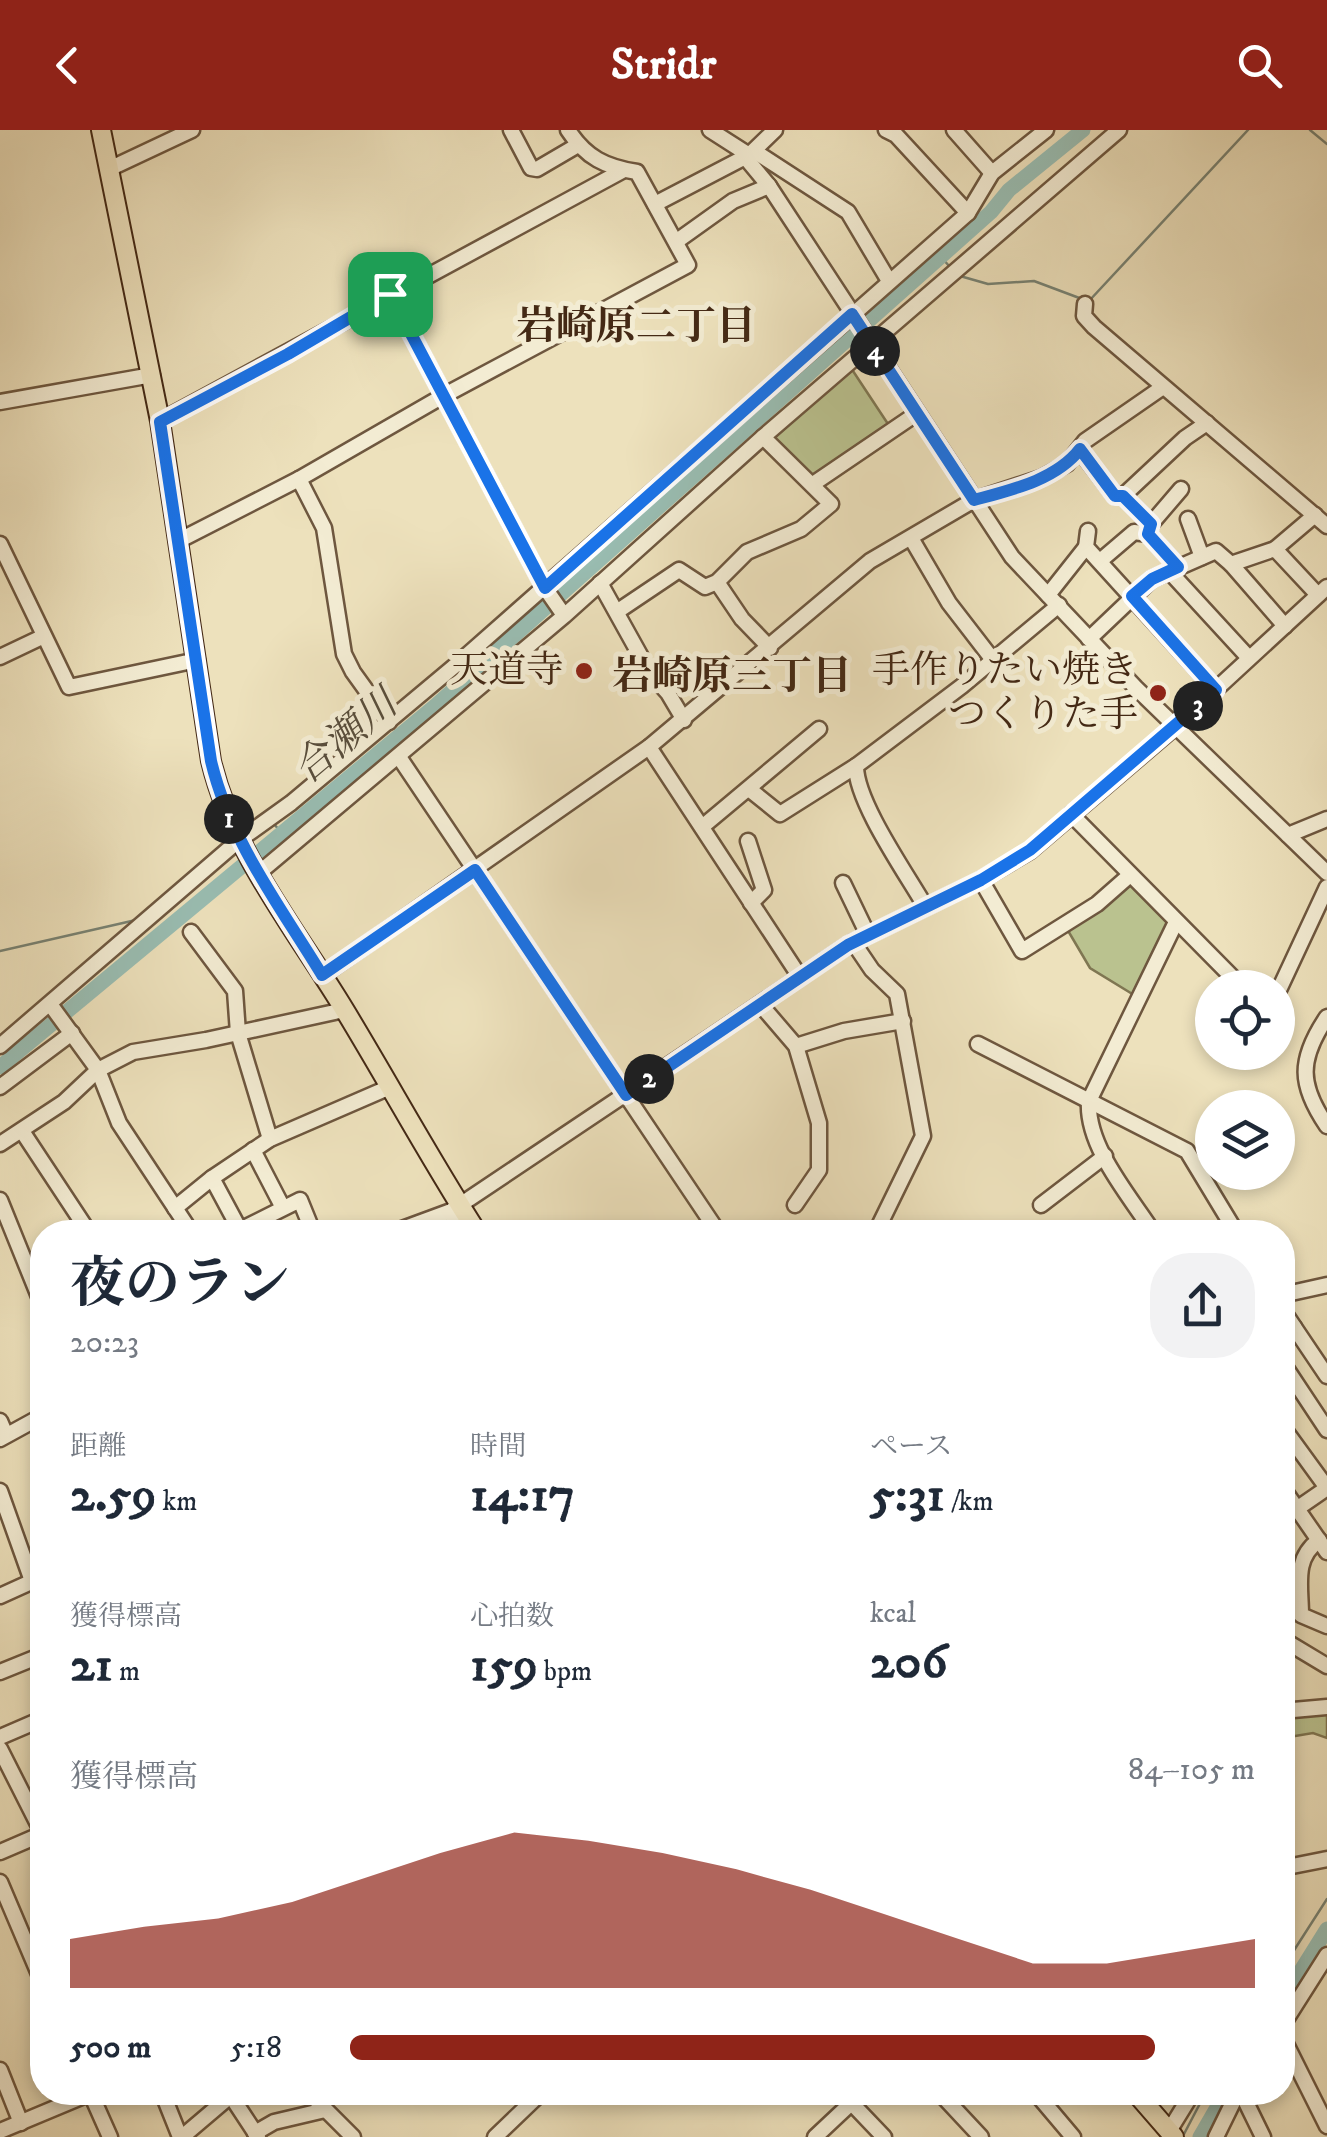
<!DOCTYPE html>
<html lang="ja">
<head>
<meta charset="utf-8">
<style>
	:root { --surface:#fff; --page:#f2f2f3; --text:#1f2937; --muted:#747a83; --accent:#8f2418 }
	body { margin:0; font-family:"IM FELL DW Pica","Noto Serif JP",serif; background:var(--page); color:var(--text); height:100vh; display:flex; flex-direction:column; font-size:38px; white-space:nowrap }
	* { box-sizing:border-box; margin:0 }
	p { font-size:32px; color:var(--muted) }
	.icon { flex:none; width:55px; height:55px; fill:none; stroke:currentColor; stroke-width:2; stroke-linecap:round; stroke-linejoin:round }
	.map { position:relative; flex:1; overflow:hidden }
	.details { position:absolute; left:30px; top:1090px; width:1265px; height:885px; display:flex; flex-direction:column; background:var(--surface); border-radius:40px; box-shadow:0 5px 15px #0003 }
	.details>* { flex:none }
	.tools { position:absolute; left:1195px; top:840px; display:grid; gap:20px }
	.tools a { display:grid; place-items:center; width:100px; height:100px; border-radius:50%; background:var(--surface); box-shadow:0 5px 15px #0003; font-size:50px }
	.pin { position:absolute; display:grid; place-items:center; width:85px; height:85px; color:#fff; margin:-42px; border-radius:20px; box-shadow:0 5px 15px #0006 }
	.km { position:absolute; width:50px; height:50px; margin:-25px; border-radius:50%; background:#222; color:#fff; font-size:28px; line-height:50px; text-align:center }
	.round { display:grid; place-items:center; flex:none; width:105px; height:105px; border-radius:40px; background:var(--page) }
	.head { display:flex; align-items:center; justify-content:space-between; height:170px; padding:0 40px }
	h1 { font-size:55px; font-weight:700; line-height:75px }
	.stats { display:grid; grid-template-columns:repeat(3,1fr); gap:15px; height:170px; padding:10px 40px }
	.stats div { display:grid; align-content:center }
	.stats b { font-size:50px; font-weight:700 }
	.stats small { font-size:28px; font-weight:400 }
	.stats p { font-size:28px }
	.chart { height:280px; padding:20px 40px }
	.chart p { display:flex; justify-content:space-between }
	.chart svg { width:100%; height:180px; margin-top:10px; fill:var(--accent); opacity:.7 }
	ul { padding:0 40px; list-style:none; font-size:32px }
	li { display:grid; grid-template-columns:160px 120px 1fr; align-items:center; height:75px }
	li i { height:25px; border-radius:12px; background:var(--accent) }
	header { display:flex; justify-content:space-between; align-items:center; height:130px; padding:0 40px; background:var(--accent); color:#fff; font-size:45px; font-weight:700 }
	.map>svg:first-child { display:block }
</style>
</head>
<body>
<header><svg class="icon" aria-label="back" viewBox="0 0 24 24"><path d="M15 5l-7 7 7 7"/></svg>Stridr<svg class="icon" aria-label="search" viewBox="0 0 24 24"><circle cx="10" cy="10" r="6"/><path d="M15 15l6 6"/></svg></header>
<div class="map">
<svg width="1327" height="2007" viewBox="0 0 1327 2007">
	<rect width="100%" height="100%" fill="#ede1bc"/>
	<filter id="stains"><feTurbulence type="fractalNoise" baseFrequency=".002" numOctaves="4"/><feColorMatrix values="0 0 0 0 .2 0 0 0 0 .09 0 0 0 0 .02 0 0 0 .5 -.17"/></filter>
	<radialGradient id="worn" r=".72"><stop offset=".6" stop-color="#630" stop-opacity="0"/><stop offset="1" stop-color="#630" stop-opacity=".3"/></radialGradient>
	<g fill="#bac28f" stroke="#7f7652" stroke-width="2.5">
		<polygon points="851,238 888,294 812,346 773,309"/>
		<polygon points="1130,751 1171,792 1134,865 1090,838 1067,799"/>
		<polygon points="1327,1582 1327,1608 1313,1603 1283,1608 1282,1590"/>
	</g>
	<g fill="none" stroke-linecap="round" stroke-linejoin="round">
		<g stroke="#778273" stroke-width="2.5">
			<polyline points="1310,0 1327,14"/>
			<polyline points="941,127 950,137"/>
			<polyline points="960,146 988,154 1034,151 1082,169"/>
			<polyline points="1089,171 1248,0"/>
			<polyline points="273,693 281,702"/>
			<polyline points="0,821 136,790"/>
			<polyline points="1282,1839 1327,1769"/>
			<polyline points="1184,2004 1206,1962"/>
		</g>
		<g stroke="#99bdb2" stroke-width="15">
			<polyline points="0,937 435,576 991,82 1009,60 1083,0"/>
			<polyline points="1282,1871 1327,1799"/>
			<polyline points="1200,2007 1226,1962"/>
		</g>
		<g stroke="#6e573f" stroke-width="19">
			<g id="minor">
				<polyline points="511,0 531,38 537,39 578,15"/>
				<polyline points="710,0 749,25"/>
				<polyline points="886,0 896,5 968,83"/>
				<polyline points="954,0 992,43"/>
				<polyline points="754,21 848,82 889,151"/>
				<polyline points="745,27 769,56"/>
				<polyline points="109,39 192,0"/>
				<polyline points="655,74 749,25 775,0"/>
				<polyline points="677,111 733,71 769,56 1012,427 1136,558 1327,743"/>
				<polyline points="390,164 545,458 561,481"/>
				<polyline points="1085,174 1084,186 1094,197 1327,396"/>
				<polyline points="0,272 152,245"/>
				<polyline points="160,291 622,41"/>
				<polyline points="1079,319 1115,366 1123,366 1151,394 1148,404"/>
				<polyline points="299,349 324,398 344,524 353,542 389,592"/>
				<polyline points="813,354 916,284"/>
				<polyline points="1123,366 1185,308 1207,293"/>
				<polyline points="1188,389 1202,427"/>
				<polyline points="1151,394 1181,359"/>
				<polyline points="1088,401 1086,417 1216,560"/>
				<polyline points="911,408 949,473 993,530"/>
				<path d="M180 410 299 349 443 266 688 135 637 42C606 37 586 28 568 0"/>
				<polyline points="0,414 69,557 197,530"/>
				<polyline points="1275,419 1318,465"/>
				<polyline points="1100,431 1134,402 1148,404 1178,437"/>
				<polyline points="1231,434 1285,496"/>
				<polyline points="1169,441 1249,528"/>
				<polyline points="717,452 742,489 770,518"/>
				<polyline points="600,453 650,543 668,563 684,590"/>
				<polyline points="1048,465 1086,417"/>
				<polyline points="618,481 679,440 705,457 717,452 747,422 801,399 831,374 763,307"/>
				<polyline points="1089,509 1152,449 1216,421 1231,434 1275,419 1315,385"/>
				<polyline points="0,527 42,507"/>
				<polyline points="649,617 800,847"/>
				<polyline points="399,627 718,1102"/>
				<polyline points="749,659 780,684 856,636"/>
				<polyline points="1071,684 1243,858"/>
				<polyline points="702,697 819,599"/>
				<polyline points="1288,705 1327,689"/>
				<polyline points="748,711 764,760 751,773"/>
				<polyline points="260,742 564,486 763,307 1119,0"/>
				<polyline points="981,750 1022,821 1097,774 1130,745"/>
				<polyline points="843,753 868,805"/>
				<path d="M925 776C906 743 856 672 856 636L962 556 1059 475"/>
				<polyline points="191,802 235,861 238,903 270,1009"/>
				<polyline points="853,812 872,840 897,864 923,1006 876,1102"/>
				<polyline points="323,845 649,617 870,431 974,370 1041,348 1067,334 1085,311 1163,257"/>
				<polyline points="1278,862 1327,757"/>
				<polyline points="50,874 98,940 119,993 189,1099 186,1102"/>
				<polyline points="760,874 796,916 819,993 819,1040 795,1075"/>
				<path d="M1327 887C1298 930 1299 955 1327 996"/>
				<polyline points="978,914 1187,1021 1236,1102"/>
				<polyline points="0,916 238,711 291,673 457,534 968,83 992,43 1046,0"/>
				<polyline points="796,916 844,901 903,891"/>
				<polyline points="0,957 72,903"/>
				<polyline points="22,1001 86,1098"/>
				<polyline points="0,1014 64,972 98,940 133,922 206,910 344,880"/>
				<polyline points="253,1020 282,1076"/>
				<polyline points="212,1048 241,1102"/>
				<polyline points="0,1070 42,1174"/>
				<polyline points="1041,1075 1105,1026"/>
				<polyline points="175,1078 212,1048 270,1009 390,957"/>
				<polyline points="451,1081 459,1102"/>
				<polyline points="240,1100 300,1070 313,1102"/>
				<polyline points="394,1102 451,1081 848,815 981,750 1030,721 1175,597 1327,457"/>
				<path d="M1153 1102C1129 1065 1086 1016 1089 971L1176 792"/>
				<polyline points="1282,1165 1327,1155"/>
				<polyline points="1282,1179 1294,1197 1282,1200"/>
				<polyline points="1294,1197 1327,1246"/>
				<polyline points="1282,1232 1327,1300"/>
				<polyline points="0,1291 6,1305"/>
				<polyline points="1282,1296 1327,1358"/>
				<polyline points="0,1309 42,1286"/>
				<polyline points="1282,1357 1327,1422"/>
				<polyline points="0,1361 32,1451"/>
				<polyline points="1282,1389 1327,1358"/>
				<path d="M1319 1410C1293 1429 1301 1456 1301 1485L1327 1496"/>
				<polyline points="0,1466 42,1447"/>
				<polyline points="1282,1509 1327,1536"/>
				<polyline points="0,1542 42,1525"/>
				<polyline points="1282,1581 1327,1577"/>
				<polyline points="0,1607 42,1589"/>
				<polyline points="0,1619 42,1702"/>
				<polyline points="0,1722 42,1704"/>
				<polyline points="1282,1738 1327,1729"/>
				<polyline points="0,1752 42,1851"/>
				<polyline points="1282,1896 1327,1825"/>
				<polyline points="1282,1906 1327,1996"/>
				<polyline points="0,1940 21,1993"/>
				<polyline points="90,1962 110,2007"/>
				<polyline points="162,1962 180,2007"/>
				<polyline points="308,1962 353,2007"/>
				<polyline points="841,1962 884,2007"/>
				<polyline points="939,1962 981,2007"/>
				<polyline points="1035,1962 1073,2007"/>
				<polyline points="1241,1962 1263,2007"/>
				<polyline points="231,1966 258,2007"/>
				<polyline points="0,2001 91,1963"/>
				<polyline points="1169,2001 1193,1962"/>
				<polyline points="255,2003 274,1992 325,1980"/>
				<polyline points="182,2007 235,1962"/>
				<polyline points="495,2007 542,1962"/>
				<polyline points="815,2007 863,1962"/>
				<polyline points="1216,2007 1238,1962"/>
			</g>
		</g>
		<g stroke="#442915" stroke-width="22">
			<g id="major">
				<path d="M101 0 160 291 211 631C233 723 296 800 344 879 389 953 430 1029 477 1102"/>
				<polyline points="1135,1962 1174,2007"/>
			</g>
		</g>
		<use href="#minor" stroke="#f3ecd3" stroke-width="14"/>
		<use href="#major" stroke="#ede1bc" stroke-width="18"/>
	</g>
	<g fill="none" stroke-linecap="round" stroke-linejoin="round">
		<g stroke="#fff" stroke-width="20">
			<path id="route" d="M390 164 545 458 852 184 974 370C1011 360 1056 350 1080 319L1115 366H1123L1151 394 1148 404 1178 437 1152 449 1132 466 1216 560 1030 720 981 750 848 815 626 965 475 740 322 845C280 776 230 711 211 631L160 292 288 224Z"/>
		</g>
		<use href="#route" stroke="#1a73e8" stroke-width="12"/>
	</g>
	<g fill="#8f2418" stroke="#f3ecd3" stroke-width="4">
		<circle cx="584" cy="541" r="10"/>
		<circle cx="1158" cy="563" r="10"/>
	</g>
	<g text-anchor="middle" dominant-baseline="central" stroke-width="10" stroke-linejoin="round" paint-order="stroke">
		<g font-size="38" fill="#442915" stroke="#f3ecd3" text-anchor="end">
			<text x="564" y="541">天道寺</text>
			<text x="1138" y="541">手作りたい焼き<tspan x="1138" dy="44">つくりた手</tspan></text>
		</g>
		<g font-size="40" font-weight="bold" fill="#442915" stroke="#f3ecd3">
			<text x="636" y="198">岩崎原二丁目</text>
			<text x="732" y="548">岩崎原三丁目</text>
		</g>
		<g font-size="40" font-style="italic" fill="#594e3c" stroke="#f3ecd3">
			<text transform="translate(346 608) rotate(-40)">合瀬川</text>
		</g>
	</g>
	<rect width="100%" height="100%" filter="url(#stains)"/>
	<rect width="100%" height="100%" fill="url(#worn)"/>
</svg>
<div class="tools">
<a><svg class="icon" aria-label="locate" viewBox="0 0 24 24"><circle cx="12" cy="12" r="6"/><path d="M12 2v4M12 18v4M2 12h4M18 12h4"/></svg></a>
<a><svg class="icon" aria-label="layers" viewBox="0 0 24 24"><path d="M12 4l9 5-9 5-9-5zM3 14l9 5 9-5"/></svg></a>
</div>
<div class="pin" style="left:390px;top:164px;background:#1e9e55"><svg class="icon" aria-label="arrive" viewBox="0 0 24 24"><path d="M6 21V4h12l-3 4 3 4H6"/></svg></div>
<b class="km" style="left:229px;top:689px">1</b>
<b class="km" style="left:649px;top:949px">2</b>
<b class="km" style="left:1198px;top:576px">3</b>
<b class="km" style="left:875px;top:221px">4</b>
<section class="details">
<div class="head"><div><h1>夜のラン</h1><p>20:23</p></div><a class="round"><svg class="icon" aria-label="share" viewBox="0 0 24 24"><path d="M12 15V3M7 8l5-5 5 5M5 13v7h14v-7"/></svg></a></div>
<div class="stats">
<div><p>距離</p><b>2.59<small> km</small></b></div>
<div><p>時間</p><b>14:17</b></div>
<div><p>ペース</p><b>5:31<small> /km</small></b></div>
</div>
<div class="stats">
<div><p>獲得標高</p><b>21<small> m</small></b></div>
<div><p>心拍数</p><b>159<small> bpm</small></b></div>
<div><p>kcal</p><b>206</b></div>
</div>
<div class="chart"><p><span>獲得標高</span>84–105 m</p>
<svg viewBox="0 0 160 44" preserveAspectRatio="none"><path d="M0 44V32L10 29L20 27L30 23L40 17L50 11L60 6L70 8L80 11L90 15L100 20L110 26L120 32L130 38L140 38L150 35L160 32V44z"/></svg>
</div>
<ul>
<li><b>500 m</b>5:18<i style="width:89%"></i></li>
</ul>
</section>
</div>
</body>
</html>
